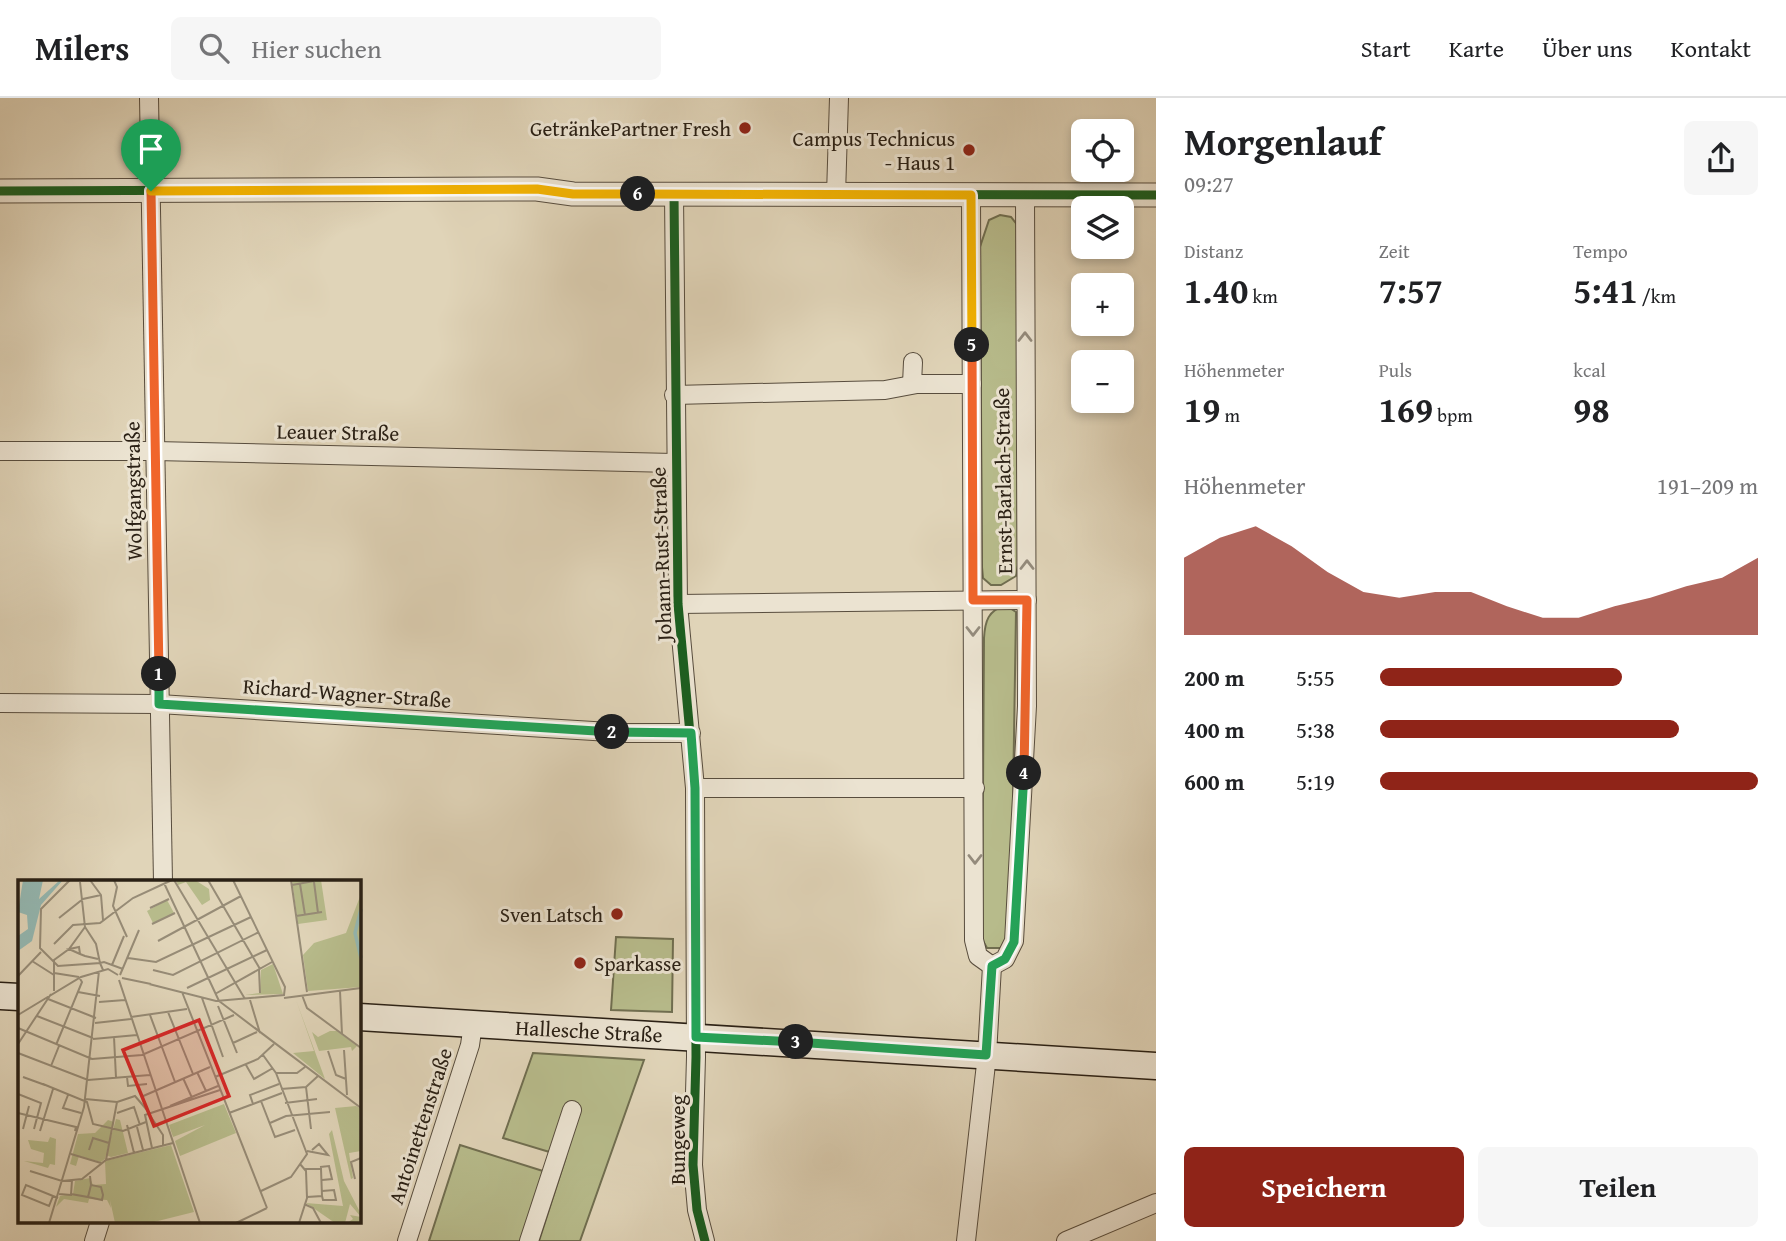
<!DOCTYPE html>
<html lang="de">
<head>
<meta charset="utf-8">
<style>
	:root { --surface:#fff; --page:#f6f6f6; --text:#202124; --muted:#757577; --line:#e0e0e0; --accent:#8f2418 }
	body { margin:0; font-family:"Gentium Book Plus",serif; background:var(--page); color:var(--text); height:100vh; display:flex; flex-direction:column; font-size:26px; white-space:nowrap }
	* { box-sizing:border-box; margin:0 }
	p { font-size:23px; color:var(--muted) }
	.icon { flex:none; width:38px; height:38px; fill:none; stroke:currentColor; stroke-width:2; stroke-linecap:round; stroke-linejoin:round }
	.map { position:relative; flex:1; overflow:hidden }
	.sheet { display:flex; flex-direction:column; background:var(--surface); width:630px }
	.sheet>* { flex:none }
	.buttons { position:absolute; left:1071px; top:21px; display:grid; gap:14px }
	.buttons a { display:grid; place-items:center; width:63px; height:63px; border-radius:10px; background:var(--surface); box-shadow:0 4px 10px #0003; font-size:35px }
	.pin { position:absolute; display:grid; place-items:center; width:60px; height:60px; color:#fff; margin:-72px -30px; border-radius:50% 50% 50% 0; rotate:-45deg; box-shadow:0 0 7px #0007 }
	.pin .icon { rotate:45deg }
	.km { position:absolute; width:35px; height:35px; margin:-18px; border-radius:50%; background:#222; color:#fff; font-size:19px; line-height:35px; text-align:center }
	.round { display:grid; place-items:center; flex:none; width:74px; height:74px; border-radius:10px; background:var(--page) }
	.head { display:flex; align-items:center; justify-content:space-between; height:119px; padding:0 28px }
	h1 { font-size:38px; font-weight:600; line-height:52px }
	.stats { display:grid; grid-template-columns:repeat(3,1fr); gap:10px; height:119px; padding:7px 28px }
	.stats div { display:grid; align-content:center }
	.stats b { font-size:35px; font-weight:600 }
	.stats small { font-size:19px; font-weight:400 }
	.stats p { font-size:19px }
	.chart { height:196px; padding:14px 28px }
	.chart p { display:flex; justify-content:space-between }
	.chart svg { width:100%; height:126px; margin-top:7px; fill:var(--accent); opacity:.7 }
	.action { display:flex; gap:14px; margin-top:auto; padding:14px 28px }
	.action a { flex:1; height:80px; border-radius:10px; background:var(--accent); color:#fff; font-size:28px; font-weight:600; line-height:80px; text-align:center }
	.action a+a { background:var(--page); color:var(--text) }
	ul { padding:0 28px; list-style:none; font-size:23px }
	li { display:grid; grid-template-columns:112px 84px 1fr; align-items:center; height:52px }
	li i { height:18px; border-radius:9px; background:var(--accent) }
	header { display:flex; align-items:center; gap:42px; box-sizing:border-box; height:98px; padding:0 35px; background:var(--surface); border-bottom:2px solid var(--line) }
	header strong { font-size:33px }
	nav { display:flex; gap:38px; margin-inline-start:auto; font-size:24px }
	.search { width:490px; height:63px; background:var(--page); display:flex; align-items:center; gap:18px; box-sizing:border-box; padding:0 24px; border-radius:10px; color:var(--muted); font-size:26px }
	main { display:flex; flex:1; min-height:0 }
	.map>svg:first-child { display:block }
</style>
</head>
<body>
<header>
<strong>Milers</strong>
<div class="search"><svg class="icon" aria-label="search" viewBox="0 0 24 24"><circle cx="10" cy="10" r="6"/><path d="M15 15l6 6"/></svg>Hier suchen</div>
<nav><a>Start</a><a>Karte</a><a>Über uns</a><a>Kontakt</a></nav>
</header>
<main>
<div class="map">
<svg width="1156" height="1143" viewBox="0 0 1156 1143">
	<rect width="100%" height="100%" fill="#e0d4b8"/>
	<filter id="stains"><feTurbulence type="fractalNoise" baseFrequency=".00286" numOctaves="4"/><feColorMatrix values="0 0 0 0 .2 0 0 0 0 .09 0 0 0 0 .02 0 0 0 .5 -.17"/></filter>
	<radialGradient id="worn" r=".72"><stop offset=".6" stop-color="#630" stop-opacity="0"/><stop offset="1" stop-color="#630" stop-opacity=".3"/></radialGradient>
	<g fill="#b7bb8b" stroke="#706e50" stroke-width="2">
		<polygon points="1000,117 1011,119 1018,128 1018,467 1016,478 1001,487 991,487 983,480 982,469 980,149 989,122"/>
		<path d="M1005 507 1016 514 1011 825 1009 840 1001 850H987L982 841 984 540C985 523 988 513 1005 507Z"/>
		<polygon points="616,839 673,841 672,914 611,912"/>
		<polygon points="533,955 644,962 580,1143 539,1143 566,1059 503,1040"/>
		<polygon points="460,1047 546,1074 523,1143 429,1143"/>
	</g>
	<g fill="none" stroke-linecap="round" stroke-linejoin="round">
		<g stroke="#584d3e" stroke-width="20">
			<g id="minor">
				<polyline points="149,0 163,784"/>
				<polyline points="674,96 678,506 695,690 696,959 693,1067 697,1112 705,1143"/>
				<polyline points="836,97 839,0"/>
				<polyline points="971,97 974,842 978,858 992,868"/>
				<polyline points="912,286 913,264"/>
				<polyline points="674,297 885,292 917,286 972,286"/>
				<polyline points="0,353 155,353 674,365"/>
				<polyline points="678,506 1027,502"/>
				<polyline points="0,605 159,606 626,635 691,635"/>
				<polyline points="695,690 975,690"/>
				<polyline points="992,868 1005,861 1014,843 1027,608 1025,97"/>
				<polyline points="94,1143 100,1124"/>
				<polyline points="407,1143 470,947 473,926"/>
				<polyline points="529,1143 572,1012"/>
				<polyline points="966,1143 987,957 992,868"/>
				<polyline points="1066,1143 1156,1105"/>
			</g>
		</g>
		<g stroke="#584d3e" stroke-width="25">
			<polyline id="tertiary" points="0,93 537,91 573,96 1156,97"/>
		</g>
		<g stroke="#2a2015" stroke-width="29">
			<g id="secondary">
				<polyline points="0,898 19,899"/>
				<polyline points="359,919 1156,968"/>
			</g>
		</g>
		<use href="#minor" stroke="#ebe3d1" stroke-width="18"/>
		<use href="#tertiary" stroke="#ebe3d1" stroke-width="23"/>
		<use href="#secondary" stroke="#ebe3d1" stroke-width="26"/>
		<g stroke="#ebe3d1" stroke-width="13">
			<g id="cycleway">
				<polyline points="0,93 537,91 573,96 1156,97"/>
				<polyline points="674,96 678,506 695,690 696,959 693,1067 697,1112 705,1143"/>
			</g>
		</g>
		<use href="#cycleway" stroke="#1b5e20" stroke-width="9"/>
	</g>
	<defs><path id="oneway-chevron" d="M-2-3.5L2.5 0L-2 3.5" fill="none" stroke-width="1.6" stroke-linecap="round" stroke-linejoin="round" transform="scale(1.75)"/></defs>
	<g stroke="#948b7c">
		<use href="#oneway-chevron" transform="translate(1025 239) rotate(-90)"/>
		<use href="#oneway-chevron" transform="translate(1027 467) rotate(-90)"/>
		<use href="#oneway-chevron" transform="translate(973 533) rotate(90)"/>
		<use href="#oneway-chevron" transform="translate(975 761) rotate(90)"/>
	</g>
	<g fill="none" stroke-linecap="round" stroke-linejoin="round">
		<g stroke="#fff" stroke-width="14">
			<polyline id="split-1" points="151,93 159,576"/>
		</g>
		<g stroke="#fff" stroke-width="14">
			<polyline id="split-2" points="159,576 159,606 612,634"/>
		</g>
		<g stroke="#fff" stroke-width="14">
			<polyline id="split-3" points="612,634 691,635 695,690 696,939 796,944"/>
		</g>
		<g stroke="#fff" stroke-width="14">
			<polyline id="split-4" points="796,944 986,957 992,868 1005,861 1014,844 1024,675"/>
		</g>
		<g stroke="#fff" stroke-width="14">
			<polyline id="split-5" points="972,247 973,502 1027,502 1024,675"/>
		</g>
		<g stroke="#fff" stroke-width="14">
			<polyline id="split-6" points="638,96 971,97 972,247"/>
		</g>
		<g stroke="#fff" stroke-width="14">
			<polyline id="split-7" points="151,93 537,91 573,96 638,96"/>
		</g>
		<use href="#split-1" stroke="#f0652b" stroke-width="9"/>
		<use href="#split-2" stroke="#22a559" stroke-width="9"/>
		<use href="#split-3" stroke="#22a559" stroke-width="9"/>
		<use href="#split-4" stroke="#22a559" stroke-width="9"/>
		<use href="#split-5" stroke="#f0652b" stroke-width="9"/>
		<use href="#split-6" stroke="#f5b400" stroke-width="9"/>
		<use href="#split-7" stroke="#f5b400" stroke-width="9"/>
	</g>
	<g fill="#8f2418" stroke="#ebe3d1" stroke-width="2.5">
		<circle cx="745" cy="30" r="7"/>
		<circle cx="969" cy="52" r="7"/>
		<circle cx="617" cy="816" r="7"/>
		<circle cx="580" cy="865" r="7"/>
	</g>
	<g text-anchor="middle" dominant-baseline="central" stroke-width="6" stroke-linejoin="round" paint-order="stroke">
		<g font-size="21" fill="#2a2015" stroke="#ebe3d1" text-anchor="end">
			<text x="731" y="30">GetränkePartner Fresh</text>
			<text x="955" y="40">Campus Technicus<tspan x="955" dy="24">- Haus 1</tspan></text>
			<text x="603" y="816">Sven Latsch</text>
			<text x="594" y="865" text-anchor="start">Sparkasse</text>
		</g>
		<g font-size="21" fill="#2a2015" stroke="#ebe3d1">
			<text transform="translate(338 334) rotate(1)">Leauer Straße</text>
			<text transform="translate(1003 383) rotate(-91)">Ernst-Barlach-Straße</text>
			<text transform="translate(133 393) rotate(-91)">Wolfgangstraße</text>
			<text transform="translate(661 456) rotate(-92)">Johann-Rust-Straße</text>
			<text transform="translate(347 595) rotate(4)">Richard-Wagner-Straße</text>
			<text transform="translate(589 933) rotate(3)">Hallesche Straße</text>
			<text transform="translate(420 1028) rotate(-72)">Antoinettenstraße</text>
			<text transform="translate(677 1042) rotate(-90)">Bungeweg</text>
		</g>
	</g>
	<g transform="translate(18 782)">
		<rect width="343" height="343" fill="#e0d4b8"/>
		<path d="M158 0H177L191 9 192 20 184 25 168 2 160 5ZM274 0H303L309 40 280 44ZM343 14V107L290 111 285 75 296 63 328 53ZM149 20 156 33 135 43 129 31ZM255 84 265 114 227 115 242 113 243 90ZM278 120 307 199 275 173 296 171ZM312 151H319L339 166 334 171 333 167 301 171 294 152 300 157ZM206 224 218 253 162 276 157 261 187 245 155 257 151 245ZM338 226 343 229V271L331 273 335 298 333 299 317 228ZM98 239 102 240 110 273 93 277 88 275ZM90 240 96 242 87 279 83 282 61 276 58 286 52 284 60 254 77 253ZM314 250 326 301 343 334V343H329L335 339 332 335 343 337 332 324 327 343H317L288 323 325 326 311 254ZM32 257 38 259 37 285 32 284 30 288 6 281 25 283 26 273 13 269 10 260 30 262ZM153 265 176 332 132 343H97L92 320 93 328 89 320 71 319 70 323 46 319 38 327 42 316 55 314 57 301 72 298 75 305 88 304 87 281Z" fill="#b7bb8b"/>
		<path d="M5 0H25L21 19 42 0H45L23 25 14 61 0 71V56L10 49 9 35 0 32Z" fill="#94b8b2"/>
		<path fill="none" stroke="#94b8b2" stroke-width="3.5" d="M343 29 337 53 343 78"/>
		<path fill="none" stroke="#978c77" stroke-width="2" d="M52 0 23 29 22 68 40 86 82 83 78 64 67 47 62 2M72 0 83 15 85 40M96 0 99 7 95 26 109 57M156 0 227 119M190 0 242 89M273 0 289 112M296 2 300 33M146 3 201 121M282 4 287 35M274 5 296 1M132 28 151 19M278 36 304 32M41 38 65 19 83 15M134 44 157 33M140 61 223 16M36 64 55 45 82 43 115 18 154 0M62 74 61 67 51 69 62 74 67 76 80 79M110 78 138 82 233 37M14 81 36 95M94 85 106 56M85 90 82 83 86 82 105 89M135 90 155 95 241 52M241 90 242 113M36 93 61 97M102 95 121 50M0 96 23 72M104 98 133 104M101 100 182 343M131 104 198 121 266 115 267 107 215 0M169 108 249 70M36 111V80L51 69 67 47M322 111 324 154M60 112 82 116M164 112 249 328M197 114 254 82M284 115 289 128 343 168M184 118 205 177M266 118 343 108M30 119 78 138M232 120 242 153M201 121 343 228M81 122 107 120M200 126 219 173M150 132 175 194M0 135 63 97 90 89 100 95M132 135 157 202M19 136 75 158M113 137 169 129M77 143 113 139M0 148 74 179 124 175 216 135M96 157 98 198M75 159 119 155M215 163 239 152M0 164 33 114M38 165 64 102 61 97M326 170 329 215M310 171 318 195 328 199M0 173 70 200 132 195M245 175 258 193H279L287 187M228 185 236 199 255 188M33 186 41 166M179 192 188 211M5 197 27 205M109 197 110 206 129 204M197 197 240 179 256 164M165 198 175 220M25 204 69 222 75 244 105 251 128 242M288 207 293 249M263 209 288 207 300 196M0 214 23 223 16 249M50 215 45 228 63 233M123 217 192 187M67 219 99 222M243 221 257 257 277 250M267 223 299 219M235 224 232 215 261 204M152 226 200 206M0 233 58 247 57 251M99 233 116 227 122 245M211 233 264 213M131 234 145 255V266M252 243 268 236 312 232M109 245 116 273M119 247 125 270M5 249 11 226M22 251 35 209M134 268 127 235 202 210M71 270 75 258 91 263M289 271 310 275 301 264 294 270M53 274 83 283M88 280 99 222 117 216 129 230M302 287 311 286 314 299 304 300M287 289H303L304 316 289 317M12 291 44 301 64 299 88 280 155 263M337 299 333 282 343 278M243 311 273 297 289 274 258 193M304 311 316 310 318 320H305L304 316M41 314 53 315 54 300M53 314 70 317 73 305M35 316 31 326 4 315 8 305 40 318M70 317 84 320 85 315 83 307 73 305 72 296M286 324 295 328 303 343M31 343 66 227 81 91M218 343 249 328M281 343 289 318 288 291 282 284"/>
		<path fill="#d62828" fill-opacity="0.15" stroke="#d62828" stroke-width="3.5" d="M181 140 211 216 136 246 105 170Z"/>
		<rect width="343" height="343" fill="none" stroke="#2a2015" stroke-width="3.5"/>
	</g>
	<rect width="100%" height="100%" filter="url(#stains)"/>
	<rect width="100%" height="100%" fill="url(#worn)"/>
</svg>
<div class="buttons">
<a><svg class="icon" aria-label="locate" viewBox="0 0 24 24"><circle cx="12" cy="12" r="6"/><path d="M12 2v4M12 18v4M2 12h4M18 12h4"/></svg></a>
<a><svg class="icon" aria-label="layers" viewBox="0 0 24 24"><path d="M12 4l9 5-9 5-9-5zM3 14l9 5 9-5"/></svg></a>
<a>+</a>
<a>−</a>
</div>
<div class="pin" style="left:151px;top:93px;background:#1e9e55"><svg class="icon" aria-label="arrive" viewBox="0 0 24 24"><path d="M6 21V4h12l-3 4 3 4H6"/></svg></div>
<b class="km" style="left:159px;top:576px">1</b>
<b class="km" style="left:612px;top:634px">2</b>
<b class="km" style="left:796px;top:944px">3</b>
<b class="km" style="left:1024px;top:675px">4</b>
<b class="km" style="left:972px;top:247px">5</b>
<b class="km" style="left:638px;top:96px">6</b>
</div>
<section class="sheet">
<div class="head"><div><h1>Morgenlauf</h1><p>09:27</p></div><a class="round"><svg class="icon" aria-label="share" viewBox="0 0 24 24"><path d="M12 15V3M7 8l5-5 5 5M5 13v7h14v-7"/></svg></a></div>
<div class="stats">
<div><p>Distanz</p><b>1.40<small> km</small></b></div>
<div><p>Zeit</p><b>7:57</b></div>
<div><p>Tempo</p><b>5:41<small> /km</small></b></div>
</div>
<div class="stats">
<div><p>Höhenmeter</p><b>19<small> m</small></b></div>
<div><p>Puls</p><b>169<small> bpm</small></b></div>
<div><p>kcal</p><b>98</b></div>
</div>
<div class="chart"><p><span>Höhenmeter</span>191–209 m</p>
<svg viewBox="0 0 160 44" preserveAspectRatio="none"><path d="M0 44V17L10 10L20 6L30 13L40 22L50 29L60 31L70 29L80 29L90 34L100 38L110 38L120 34L130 31L140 27L150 24L160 17V44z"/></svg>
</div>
<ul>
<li><b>200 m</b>5:55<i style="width:64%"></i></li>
<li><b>400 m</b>5:38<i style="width:79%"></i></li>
<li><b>600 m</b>5:19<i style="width:100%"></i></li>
</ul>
<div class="action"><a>Speichern</a><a>Teilen</a></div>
</section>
</main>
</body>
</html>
